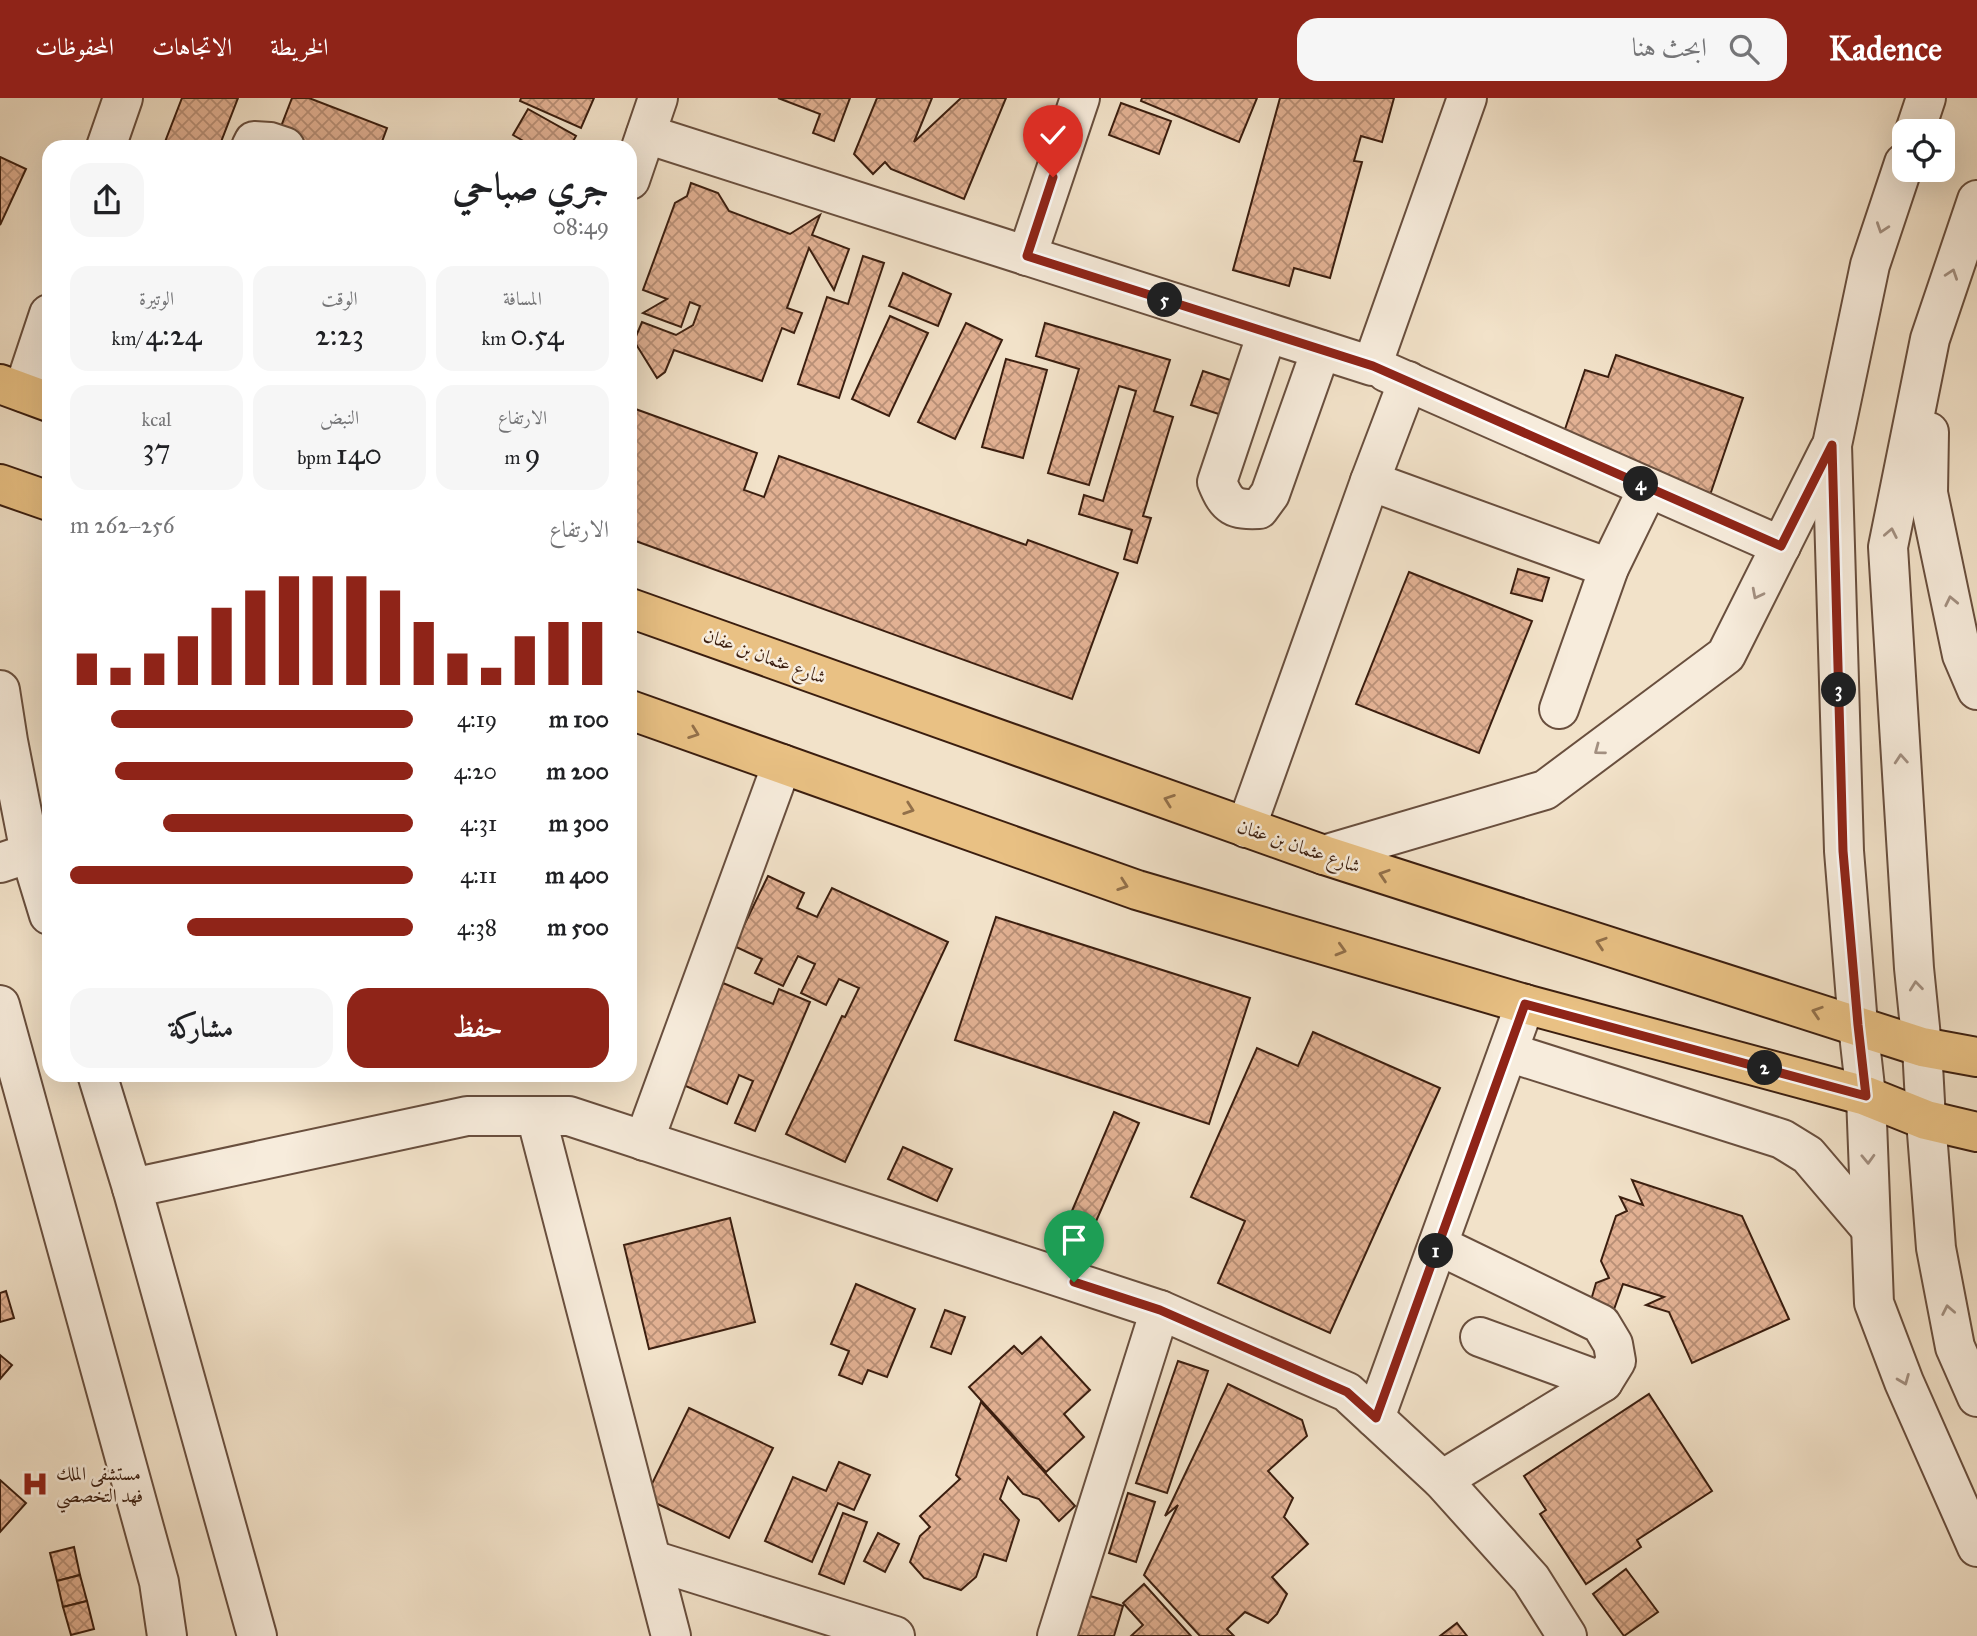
<!DOCTYPE html>
<html lang="ar">
<head>
<meta charset="utf-8">
<style>
	:root { --surface:#fff; --page:#f6f6f6; --text:#202124; --muted:#757577; --accent:#8f2418 }
	body { margin:0; font-family:"IM FELL Great Primer",Amiri,serif; background:var(--page); color:var(--text); direction:rtl; height:100vh; display:flex; flex-direction:column; font-size:26px; white-space:nowrap }
	* { box-sizing:border-box; margin:0 }
	p { font-size:23px; color:var(--muted) }
	.icon { flex:none; width:38px; height:38px; fill:none; stroke:currentColor; stroke-width:2; stroke-linecap:round; stroke-linejoin:round }
	.map { position:relative; flex:1; overflow:hidden; direction:ltr }
	.drawer { position:absolute; left:42px; top:42px; width:595px; height:942px; display:flex; flex-direction:column; background:var(--surface); border-radius:21px; box-shadow:0 7px 28px #0002; direction:rtl }
	.drawer>* { flex:none }
	.controls { position:absolute; left:1892px; top:21px; display:grid; gap:14px }
	.controls a { display:grid; place-items:center; width:63px; height:63px; border-radius:14px; background:var(--surface); box-shadow:0 7px 28px #0002; font-size:35px }
	.pin { position:absolute; display:grid; place-items:center; width:60px; height:60px; color:#fff; margin:-72px -30px; border-radius:50% 50% 50% 0; rotate:-45deg; box-shadow:0 0 7px #0007 }
	.pin .icon { rotate:45deg }
	.km { position:absolute; width:35px; height:35px; margin:-18px; border-radius:50%; background:#222; color:#fff; font-size:19px; line-height:35px; text-align:center }
	.round { display:grid; place-items:center; flex:none; width:74px; height:74px; border-radius:21px; background:var(--page) }
	.head { display:flex; align-items:center; justify-content:space-between; height:119px; padding:0 28px }
	h1 { font-size:38px; font-weight:600; line-height:52px }
	.metrics { display:grid; grid-template-columns:repeat(3,1fr); gap:10px; height:119px; padding:7px 28px }
	.metrics div { display:grid; align-content:center; border-radius:18px; background:var(--page); text-align:center }
	.metrics b { font-size:30px; font-weight:600 }
	.metrics small { font-size:19px; font-weight:400 }
	.metrics p { font-size:19px }
	.chart { height:196px; padding:14px 28px }
	.chart p { display:flex; justify-content:space-between }
	.chart svg { width:100%; height:126px; margin-top:7px; stroke:var(--accent); stroke-width:6 }
	.primary-button { display:flex; gap:14px; margin-top:auto; padding:14px 28px }
	.primary-button a { flex:1; height:80px; border-radius:21px; background:var(--accent); color:#fff; font-size:28px; font-weight:600; line-height:80px; text-align:center }
	.primary-button a+a { background:var(--page); color:var(--text) }
	ul { padding:0 28px; list-style:none; font-size:23px }
	li { display:grid; grid-template-columns:112px 84px 1fr; align-items:center; height:52px }
	li i { height:18px; border-radius:9px; background:var(--accent) }
	header { display:flex; align-items:center; gap:42px; box-sizing:border-box; height:98px; padding:0 35px; background:var(--accent); color:#fff }
	header strong { font-size:33px }
	nav { display:flex; gap:38px; margin-inline-start:auto; font-size:24px }
	.search { width:490px; height:63px; background:var(--page); display:flex; align-items:center; gap:18px; box-sizing:border-box; padding:0 24px; border-radius:21px; color:var(--muted); font-size:26px }
	.map>svg:first-child { display:block }
</style>
</head>
<body>
<header>
<strong>Kadence</strong>
<div class="search"><svg class="icon" aria-label="search" viewBox="0 0 24 24"><circle cx="10" cy="10" r="6"/><path d="M15 15l6 6"/></svg>ابحث هنا</div>
<nav><a>الخريطة</a><a>الاتجاهات</a><a>المحفوظات</a></nav>
</header>
<div class="map">
<svg width="1977" height="1538" viewBox="0 0 1977 1538">
	<defs>
		<pattern id="building-cross-hatch" width="8" height="8" patternUnits="userSpaceOnUse" patternTransform="scale(1.75)"><rect width="8" height="8" fill="#e2b193"/><path d="M0 0l8 8M0 8l8-8" fill="none" stroke="#b88f76"/></pattern>
	</defs>
	<rect width="100%" height="100%" fill="#f2e2c9"/>
	<filter id="stains"><feTurbulence type="fractalNoise" baseFrequency=".00286" numOctaves="4"/><feColorMatrix values="0 0 0 0 .2 0 0 0 0 .09 0 0 0 0 .02 0 0 0 .5 -.17"/></filter>
	<radialGradient id="worn" r=".72"><stop offset=".6" stop-color="#630" stop-opacity="0"/><stop offset="1" stop-color="#630" stop-opacity=".3"/></radialGradient>
	<g fill="url(#building-cross-hatch)" stroke="#3b1e0f" stroke-width="2">
		<polygon points="182,0 238,0 219,49 163,49"/>
		<polygon points="292,0 309,0 387,30 380,49 305,49 277,39"/>
		<polygon points="521,0 594,0 581,30 520,3"/>
		<polygon points="778,0 850,0 834,43 813,35 820,16"/>
		<polygon points="877,0 932,0 914,44 961,0 1006,0 964,101 891,71 885,64 873,76 854,56"/>
		<polygon points="1142,0 1257,0 1239,44 1141,3"/>
		<polygon points="1280,0 1394,0 1382,44 1361,38 1354,63 1362,64 1330,180 1294,170 1289,188 1233,172"/>
		<polygon points="1121,5 1171,23 1159,56 1109,37"/>
		<polygon points="528,11 576,38 570,49 534,49 513,37"/>
		<polygon points="0,59 26,71 0,127"/>
		<polygon points="691,85 718,95 729,113 790,136 820,117 812,137 849,151 834,192 809,150 787,210 802,215 794,235 782,230 762,283 674,252 665,274 657,280 634,243 642,224 676,237 693,227 700,208 690,204 681,229 643,215 667,201 643,192 675,105 687,98"/>
		<polygon points="863,158 884,165 839,300 798,286 827,199 848,206"/>
		<polygon points="903,175 951,196 938,228 889,208"/>
		<polygon points="890,218 928,235 889,318 852,301"/>
		<polygon points="966,225 1002,242 955,341 918,324"/>
		<polygon points="1045,225 1170,262 1154,313 1173,319 1143,418 1151,420 1137,465 1124,461 1132,432 1079,416 1084,397 1103,403 1136,293 1119,288 1089,387 1048,375 1079,271 1036,258"/>
		<polygon points="1616,257 1743,300 1709,400 1559,349 1585,272 1608,279"/>
		<polygon points="1006,261 1047,272 1023,360 982,349"/>
		<polygon points="1203,273 1239,285 1228,319 1191,307"/>
		<polygon points="630,309 757,355 744,392 764,399 779,358 1026,447 1028,442 1118,475 1072,601 630,441"/>
		<polygon points="1518,471 1549,480 1542,503 1511,495"/>
		<polygon points="1409,474 1532,523 1479,655 1356,606"/>
		<polygon points="768,778 804,795 797,810 817,819 832,790 948,844 845,1064 786,1036 842,918 845,919 859,890 839,881 826,907 801,895 815,866 798,858 783,888 755,875 762,861 734,848"/>
		<polygon points="996,819 1250,900 1209,1026 955,942"/>
		<polygon points="723,885 773,906 779,891 810,904 755,1033 735,1025 753,983 739,977 727,1006 681,986"/>
		<polygon points="1313,934 1440,990 1330,1235 1218,1185 1245,1123 1191,1099 1257,950 1298,968"/>
		<polygon points="1114,1014 1139,1025 1087,1144 1063,1134"/>
		<polygon points="903,1049 952,1071 937,1103 888,1081"/>
		<polygon points="1632,1082 1742,1118 1789,1221 1692,1265 1669,1214 1646,1207 1664,1199 1623,1186 1612,1217 1589,1209 1596,1185 1609,1180 1601,1163 1616,1118 1627,1113 1620,1099 1643,1107"/>
		<polygon points="730,1120 755,1224 649,1251 624,1147"/>
		<polygon points="856,1186 915,1211 887,1279 868,1272 862,1286 839,1277 849,1253 831,1246"/>
		<polygon points="6,1193 14,1220 0,1224 0,1195"/>
		<polygon points="945,1212 965,1219 951,1256 931,1249"/>
		<polygon points="1041,1239 1090,1292 1064,1316 1084,1339 1046,1374 969,1289 1014,1248 1022,1256"/>
		<polygon points="0,1257 12,1267 0,1281"/>
		<polygon points="1178,1263 1208,1273 1167,1395 1136,1385"/>
		<polygon points="1228,1286 1302,1322 1307,1338 1268,1373 1293,1400 1284,1419 1308,1446 1272,1479 1287,1496 1277,1516 1268,1525 1245,1514 1227,1531 1234,1538 1200,1538 1144,1477 1178,1407 1165,1418"/>
		<polygon points="1649,1296 1712,1393 1637,1442 1641,1449 1586,1486 1540,1416 1546,1412 1524,1378"/>
		<polygon points="981,1304 1075,1408 1059,1423 1039,1401 1023,1396 1008,1379 1000,1401 1019,1422 1006,1463 984,1456 976,1479 961,1492 924,1480 910,1464 920,1438 930,1429 920,1418 960,1381 956,1377"/>
		<polygon points="689,1310 773,1350 729,1440 645,1400"/>
		<polygon points="839,1364 870,1377 854,1412 838,1405 812,1464 765,1443 793,1379 826,1393"/>
		<polygon points="0,1382 26,1405 0,1434"/>
		<polygon points="1128,1395 1155,1404 1136,1464 1109,1455"/>
		<polygon points="843,1415 867,1424 844,1486 819,1476"/>
		<polygon points="878,1435 899,1446 885,1474 864,1463"/>
		<polygon points="74,1449 80,1477 57,1483 50,1455"/>
		<polygon points="1626,1471 1658,1514 1624,1538 1593,1496"/>
		<polygon points="80,1477 87,1503 63,1509 57,1483"/>
		<polygon points="1144,1486 1191,1538 1131,1538 1143,1527 1123,1505"/>
		<polygon points="1090,1498 1123,1508 1114,1538 1077,1538"/>
		<polygon points="87,1503 94,1531 71,1537 63,1509"/>
		<polygon points="1457,1525 1467,1538 1440,1538"/>
	</g>
	<g fill="none" stroke-linecap="round" stroke-linejoin="round">
		<g stroke="#694f3e" stroke-width="42">
			<g id="minor">
				<polyline points="1915,33 1926,0"/>
				<polyline points="646,36 1372,268 1467,0"/>
				<polyline points="106,49 123,0"/>
				<polyline points="251,49 254,43 270,44 285,49"/>
				<polyline points="1904,65 1870,167 1832,347 1844,753 1858,927 1866,998 1874,1205 1904,1284 1977,1449"/>
				<polyline points="630,82 658,0"/>
				<polyline points="1977,102 1930,241 1888,449 1914,870 1922,949 1926,1022 1936,1150 1955,1249 1977,1299"/>
				<polyline points="1027,158 1080,0"/>
				<path d="M1267 235 1217 384C1227 409 1234 412 1259 411L1270 396 1321 252"/>
				<polyline points="1386,274 1781,448"/>
				<polyline points="23,294 49,216"/>
				<polyline points="1929,334 1928,395 1962,557 1977,592"/>
				<polyline points="1370,383 1609,470"/>
				<polyline points="0,592 8,643 30,755 49,817"/>
				<polyline points="1559,611 1609,470 1648,390"/>
				<polyline points="1246,730 1370,383 1408,283"/>
				<polyline points="1324,757 1545,692 1726,557 1829,352"/>
				<polyline points="0,765 30,755"/>
				<polyline points="0,907 159,1484 167,1538"/>
				<polyline points="1508,954 1782,1041 1808,1057 1871,1131"/>
				<polyline points="97,976 132,1090 257,1538"/>
				<polyline points="536,1018 671,1538"/>
				<polyline points="644,1043 782,666"/>
				<polyline points="132,1090 467,1018 569,1018 1160,1212 1347,1294 1442,1382 1531,1481 1567,1538"/>
				<polyline points="1438,1147 1601,1226 1613,1246 1616,1263 1603,1284 1442,1382"/>
				<polyline points="1480,1239 1603,1284"/>
				<polyline points="1375,1320 1525,906"/>
				<polyline points="652,1462 895,1538"/>
				<polyline points="1057,1538 1160,1212"/>
			</g>
		</g>
		<g stroke="#3b1e0f" stroke-width="42">
			<g id="major">
				<polyline points="0,286 49,304"/>
				<polyline points="0,386 49,403"/>
				<polyline points="630,510 1324,757 1922,949 1977,959"/>
				<polyline points="630,612 1137,792 1525,906 1866,998 1926,1022 1977,1034"/>
			</g>
		</g>
		<use href="#minor" stroke="#f7ecdc" stroke-width="38"/>
		<use href="#major" stroke="#e9c184" stroke-width="38"/>
	</g>
	<defs><path id="oneway-chevron" d="M-2-3.5L2.5 0L-2 3.5" fill="none" stroke-width="1.6" stroke-linecap="round" stroke-linejoin="round" transform="scale(1.75)"/></defs>
	<g stroke="#a28f80">
		<use href="#oneway-chevron" transform="translate(1882 130) rotate(109)"/>
		<use href="#oneway-chevron" transform="translate(1952 176) rotate(-71)"/>
		<use href="#oneway-chevron" transform="translate(1891 435) rotate(-79)"/>
		<use href="#oneway-chevron" transform="translate(1757 496) rotate(117)"/>
		<use href="#oneway-chevron" transform="translate(1951 503) rotate(-102)"/>
		<use href="#oneway-chevron" transform="translate(1599 652) rotate(143)"/>
		<use href="#oneway-chevron" transform="translate(1901 661) rotate(-94)"/>
		<use href="#oneway-chevron" transform="translate(1916 888) rotate(-96)"/>
		<use href="#oneway-chevron" transform="translate(1868 1061) rotate(88)"/>
		<use href="#oneway-chevron" transform="translate(1948 1212) rotate(-101)"/>
		<use href="#oneway-chevron" transform="translate(1904 1282) rotate(68)"/>
	</g>
	<g stroke="#92704a">
		<use href="#oneway-chevron" transform="translate(694 635) rotate(20)"/>
		<use href="#oneway-chevron" transform="translate(1169 702) rotate(-160)"/>
		<use href="#oneway-chevron" transform="translate(909 711) rotate(19)"/>
		<use href="#oneway-chevron" transform="translate(1384 777) rotate(-162)"/>
		<use href="#oneway-chevron" transform="translate(1123 787) rotate(19)"/>
		<use href="#oneway-chevron" transform="translate(1601 845) rotate(-162)"/>
		<use href="#oneway-chevron" transform="translate(1341 852) rotate(16)"/>
		<use href="#oneway-chevron" transform="translate(1817 914) rotate(-162)"/>
	</g>
	<g fill="none" stroke-linecap="round" stroke-linejoin="round">
		<g stroke="#fff" stroke-width="14">
			<polyline id="route" points="1053,79 1027,158 1373,268 1781,448 1832,347 1843,753 1858,927 1866,998 1525,906 1376,1320 1347,1294 1160,1212 1074,1184"/>
		</g>
		<use href="#route" stroke="#8f2418" stroke-width="9"/>
	</g>
	<defs>
		<g id="hospital-bare" transform="scale(2.1)"><path d="M-5-5h3v3.5h4V-5h3V5h-3V1.5h-4V5h-3Z" fill="#8f2418" stroke="#f7ecdc" stroke-width="2.5" paint-order="stroke"/></g>
	</defs>
	<g fill-rule="evenodd">
		<use href="#hospital-bare" x="35" y="1386"/>
	</g>
	<g text-anchor="middle" dominant-baseline="central" stroke-width="5" stroke-linejoin="round" paint-order="stroke">
		<g font-size="19" fill="#3b1e0f" stroke="#f7ecdc">
			<text transform="translate(765 558) rotate(20)">شارع عثمان بن عفان</text>
			<text transform="translate(1299 748) rotate(19)">شارع عثمان بن عفان</text>
		</g>
		<g font-size="19" fill="#3b1e0f" stroke="#f7ecdc" text-anchor="start">
			<text x="56" y="1375">مستشفى الملك<tspan x="56" dy="22">فهد التخصصي</tspan></text>
		</g>
	</g>
	<rect width="100%" height="100%" filter="url(#stains)"/>
	<rect width="100%" height="100%" fill="url(#worn)"/>
</svg>
<div class="controls">
<a><svg class="icon" aria-label="locate" viewBox="0 0 24 24"><circle cx="12" cy="12" r="6"/><path d="M12 2v4M12 18v4M2 12h4M18 12h4"/></svg></a>
</div>
<div class="pin" style="left:1074px;top:1184px;background:#1e9e55"><svg class="icon" aria-label="arrive" viewBox="0 0 24 24"><path d="M6 21V4h12l-3 4 3 4H6"/></svg></div>
<div class="pin" style="left:1053px;top:79px;background:#d93025"><svg class="icon" aria-label="check" viewBox="0 0 24 24"><path d="M5 12l5 5 9-10"/></svg></div>
<b class="km" style="left:1436px;top:1153px">1</b>
<b class="km" style="left:1765px;top:970px">2</b>
<b class="km" style="left:1839px;top:592px">3</b>
<b class="km" style="left:1641px;top:386px">4</b>
<b class="km" style="left:1165px;top:202px">5</b>
<section class="drawer">
<div class="head"><div><h1>جري صباحي</h1><p>08:49</p></div><a class="round"><svg class="icon" aria-label="share" viewBox="0 0 24 24"><path d="M12 15V3M7 8l5-5 5 5M5 13v7h14v-7"/></svg></a></div>
<div class="metrics">
<div><p>المسافة</p><b>0.54<small> km</small></b></div>
<div><p>الوقت</p><b>2:23</b></div>
<div><p>الوتيرة</p><b>4:24<small> /km</small></b></div>
</div>
<div class="metrics">
<div><p>الارتفاع</p><b>9<small> m</small></b></div>
<div><p>النبض</p><b>140<small> bpm</small></b></div>
<div><p>kcal</p><b>37</b></div>
</div>
<div class="chart"><p><span>الارتفاع</span>256–262 m</p>
<svg viewBox="0 0 160 44" preserveAspectRatio="none"><path d="M5 44V33M15 44V38M25 44V33M35 44V27M45 44V17M55 44V11M65 44V6M75 44V6M85 44V6M95 44V11M105 44V22M115 44V33M125 44V38M135 44V27M145 44V22M155 44V22"/></svg>
</div>
<ul>
<li><b>100 m</b>4:19<i style="width:88%"></i></li>
<li><b>200 m</b>4:20<i style="width:87%"></i></li>
<li><b>300 m</b>4:31<i style="width:73%"></i></li>
<li><b>400 m</b>4:11<i style="width:100%"></i></li>
<li><b>500 m</b>4:38<i style="width:66%"></i></li>
</ul>
<div class="primary-button"><a>حفظ</a><a>مشاركة</a></div>
</section>
</div>
</body>
</html>
